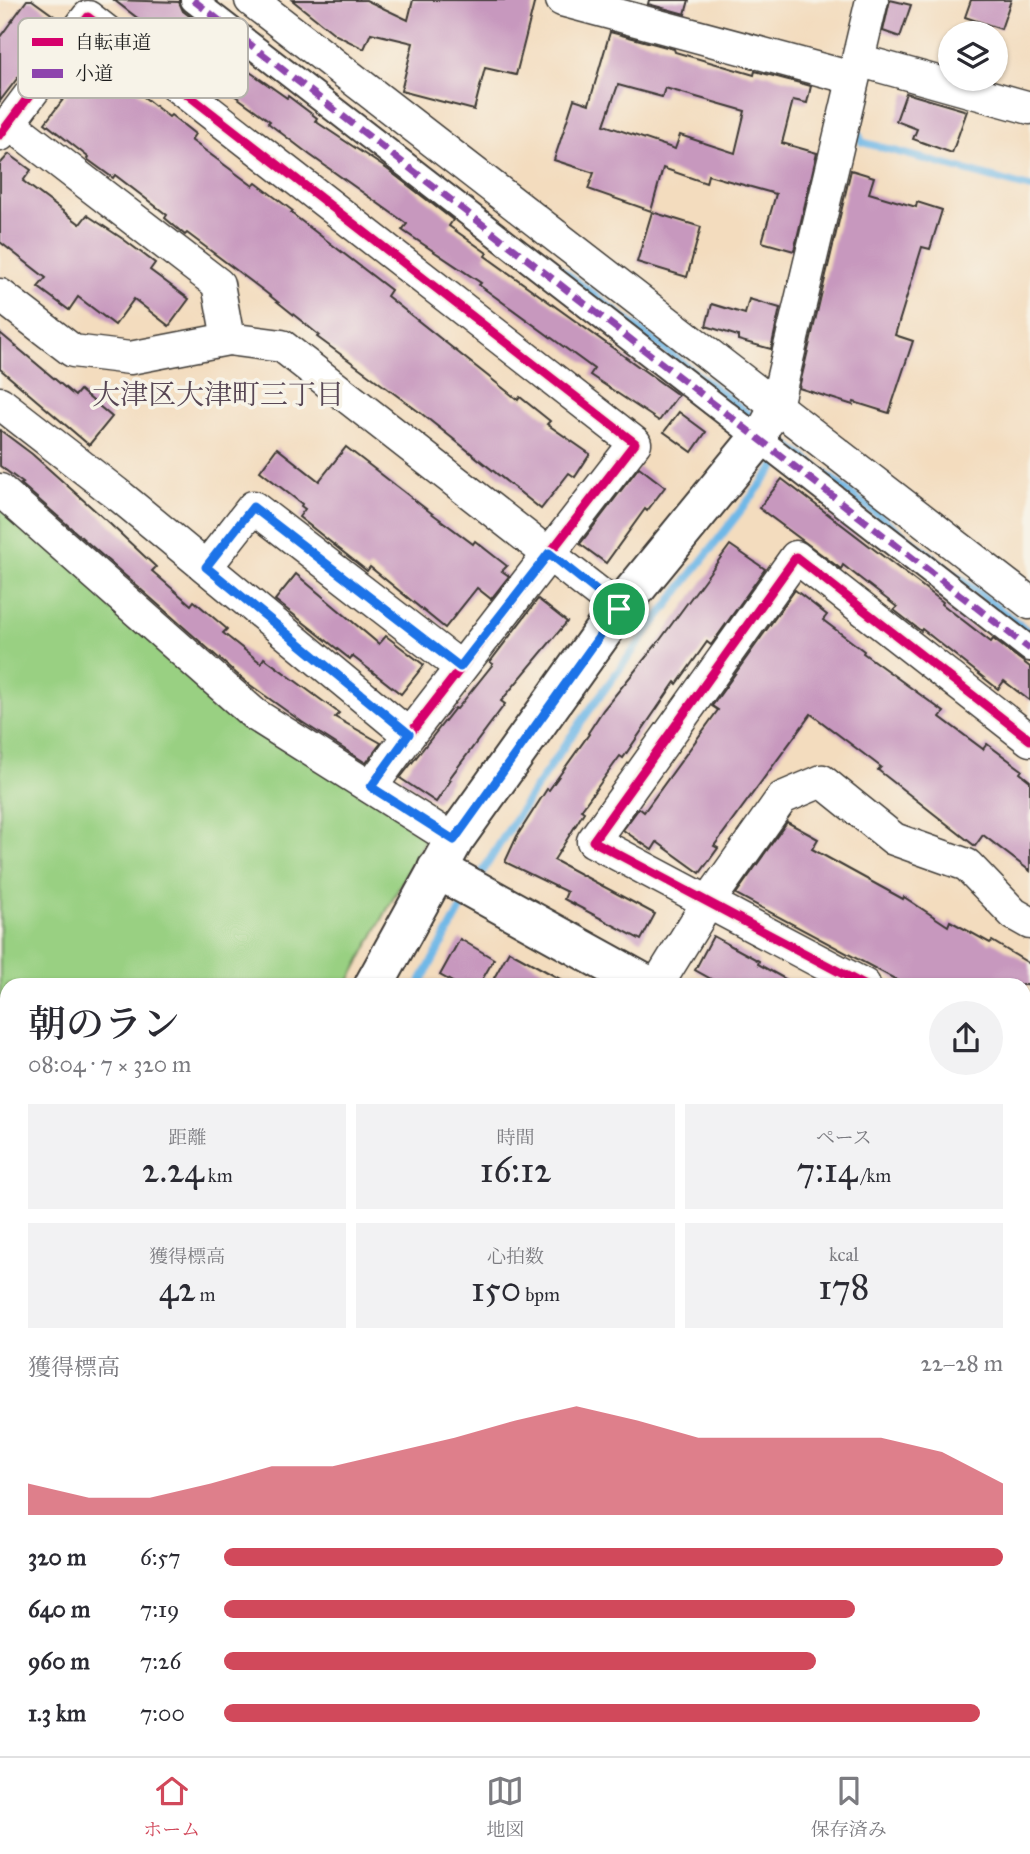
<!DOCTYPE html>
<html lang="ja">
<head>
<meta charset="utf-8">
<style>
	:root { --surface:#fff; --page:#f2f2f3; --text:#2b2b33; --muted:#7c7c81; --line:#e1e1e2; --accent:#d1495b }
	body { margin:0; font-family:"IM FELL Great Primer","Noto Serif JP",serif; background:var(--page); color:var(--text); height:100vh; display:flex; flex-direction:column; font-size:26px; white-space:nowrap }
	* { box-sizing:border-box; margin:0 }
	p { font-size:23px; color:var(--muted) }
	.icon { flex:none; width:38px; height:38px; fill:none; stroke:currentColor; stroke-width:2; stroke-linecap:round; stroke-linejoin:round }
	.map { position:relative; flex:1; overflow:hidden }
	.drawer { position:absolute; left:0px; top:978px; width:1031px; height:779px; display:flex; flex-direction:column; background:var(--surface); border-radius:21px 21px 0 0; box-shadow:0 2px 5px #0004 }
	.drawer>* { flex:none }
	.controls { position:absolute; left:938px; top:21px; display:grid; gap:14px }
	.controls a { display:grid; place-items:center; width:70px; height:70px; border-radius:50%; background:var(--surface); box-shadow:0 2px 5px #0004; font-size:35px }
	.pin { position:absolute; display:grid; place-items:center; width:60px; height:60px; color:#fff; margin:-30px; border:4px solid #fff; border-radius:50%; box-shadow:0 2px 7px #0007 }
	.round { display:grid; place-items:center; flex:none; width:74px; height:74px; border-radius:37px; background:var(--page) }
	.head { display:flex; align-items:center; justify-content:space-between; height:119px; padding:0 28px }
	h1 { font-size:38px; font-weight:600; line-height:52px }
	.metrics { display:grid; grid-template-columns:repeat(3,1fr); gap:10px; height:119px; padding:7px 28px }
	.metrics div { display:grid; align-content:center; border-radius:0px; background:var(--page); text-align:center }
	.metrics b { font-size:35px; font-weight:600 }
	.metrics small { font-size:19px; font-weight:400 }
	.metrics p { font-size:19px }
	.chart { height:196px; padding:14px 28px }
	.chart p { display:flex; justify-content:space-between }
	.chart svg { width:100%; height:126px; margin-top:7px; fill:var(--accent); opacity:.7 }
	ul { padding:0 28px; list-style:none; font-size:23px }
	li { display:grid; grid-template-columns:112px 84px 1fr; align-items:center; height:52px }
	li i { height:18px; border-radius:9px; background:var(--accent) }
	.tabs { display:flex; justify-content:space-around; align-items:center; height:98px; border-top:2px solid var(--line); background:var(--surface); font-size:19px; color:var(--muted) }
	.tabs a { display:grid; justify-items:center; gap:4px }
	.tabs .active { color:var(--accent) }
	.map>svg:first-child { display:block }
</style>
</head>
<body>
<div class="map">
<svg width="1030" height="1756" viewBox="0 0 1030 1756">
	<rect width="100%" height="100%" fill="#f7f3e8"/>
	<filter id="ink" filterUnits="userSpaceOnUse"><feTurbulence type="fractalNoise" baseFrequency=".0143" numOctaves="2"/><feDisplacementMap in="SourceGraphic" scale="14" xChannelSelector="R" yChannelSelector="G"/><feConvolveMatrix kernelMatrix="1 2 1 2 8 2 1 2 1" color-interpolation-filters="sRGB"/></filter>
	<filter id="wash" filterUnits="userSpaceOnUse"><feTurbulence type="fractalNoise" baseFrequency=".00686" numOctaves="4" result="noise"/><feDisplacementMap in="SourceGraphic" scale="28" xChannelSelector="R" yChannelSelector="G"/><feGaussianBlur stdDeviation="1.57" result="paint"/><feColorMatrix in="noise" values="0 0 0 0 0 0 0 0 0 0 0 0 0 0 0 0 0 1.4 0 .05"/><feComposite in="paint" operator="in"/></filter>
	<g filter="url(#wash)">
		<rect width="100%" height="100%" fill="#f3dcbe"/>
		<polygon fill="#f4cfdd" points="0,1186 7,1188 7,1750 134,1750 134,1756 0,1756"/>
		<g fill="#99d082" stroke="#5a764f" stroke-width="2">
			<polygon points="0,504 426,837 347,985 7,985 7,1076 0,1074"/>
			<polygon points="1024,1229 1030,1233 1030,1473 1024,1496"/>
		</g>
		<g fill="none" stroke-linecap="round" stroke-linejoin="round">
			<g stroke="#6fb8e7" stroke-width="8">
				<polyline points="858,121 856,128 862,142 1030,188"/>
				<polyline points="435,172 760,423"/>
				<polyline points="770,431 1030,633"/>
				<path d="M477 881C565 732 674 597 780 460"/>
				<polyline points="419,985 467,898"/>
				<polyline points="0,1192 7,1194"/>
				<polyline points="203,1756 203,1750"/>
			</g>
		</g>
		<g id="blocks">
			<g fill="#c798be" fill-rule="evenodd">
				<polygon points="27,0 32,0 61,21 0,101 0,37"/>
				<polygon points="114,0 179,2 183,11 205,28 201,33 238,61 237,63 287,98 288,96 317,118 315,121 387,169 453,220 449,226 487,253 485,256 678,395 659,421 590,375 594,369 479,285 481,283 402,230 407,224 310,155 268,123 270,121 220,85 218,88 189,66 190,64 150,34 153,30"/>
				<polygon points="292,0 366,0 408,20 413,0 535,0 516,75 485,68 474,110 401,91 413,43 371,33 364,49 336,35"/>
				<polygon points="649,0 689,0 685,14 648,4"/>
				<polygon points="890,0 911,5 900,37 883,31"/>
				<polygon points="971,0 1011,0 1001,29 965,17"/>
				<path d="M610 32 674 49 675 52 754 75 755 71 811 86 807 103 793 100 782 143 817 153 794 251 762 242 776 194 708 175 706 183 663 168 651 211 588 189 594 173 554 160 574 99 589 104ZM618 85 662 97 665 88 745 111 735 153 680 135 675 149 604 125Z"/>
				<polygon points="86,51 169,117 171,115 195,134 191,140 253,186 256,183 293,211 291,213 391,290 387,296 518,400 520,397 550,421 547,424 590,454 575,477 569,473 541,509 422,414 317,337 319,335 264,291 187,233 185,235 165,218 167,215 115,175 113,178 87,159 88,157 45,123 75,84 66,77"/>
				<polygon points="906,93 967,111 952,153 913,139 917,129 896,121"/>
				<polygon points="9,154 31,170 23,181 80,224 87,215 123,239 155,263 150,270 189,299 169,326 134,299 115,325 78,297 69,310 38,287 46,278 0,242 0,164"/>
				<polygon points="851,170 874,177 869,193 916,207 917,202 942,210 930,249 922,247 895,335 913,341 889,413 854,402 853,405 799,388"/>
				<polygon points="652,212 701,227 687,277 637,262"/>
				<polygon points="749,299 780,308 771,349 738,340 738,336 706,326 712,304 745,314"/>
				<polygon points="0,333 75,396 80,390 112,417 89,445 0,369"/>
				<polygon points="679,412 706,432 692,452 664,432"/>
				<polygon points="0,430 32,454 109,523 156,567 152,571 191,605 194,601 227,629 223,633 261,663 264,658 305,688 339,713 335,717 381,743 366,763 302,722 246,682 21,484 23,483 0,466"/>
				<polygon points="346,447 430,512 473,544 475,541 507,566 502,571 509,576 491,599 477,588 445,628 370,567 367,571 299,517 305,509 301,506 302,504 260,471 277,448 319,481"/>
				<polygon points="639,467 665,487 647,511 645,509 606,563 580,544"/>
				<polygon points="782,479 943,602 942,604 991,642 993,639 1030,667 1030,701 1004,681 998,689 922,629 921,631 894,610 897,607 843,565 841,569 759,508"/>
				<polygon points="730,545 765,569 711,645 707,642 677,684 675,682 623,758 620,756 581,810 584,812 554,860 655,914 641,940 564,899 567,892 505,862 517,836 547,789 549,790 589,734 588,733 603,710 660,640"/>
				<polygon points="296,574 379,644 386,636 424,665 401,694 352,656 350,659 275,600"/>
				<polygon points="795,590 827,615 823,620 864,651 863,653 944,712 940,717 983,749 987,744 1022,770 1020,773 1030,781 1030,871 983,835 975,846 878,770 881,767 811,714 714,846 718,848 700,873 657,842 652,850 623,830 639,808 644,812 718,710 712,706"/>
				<polygon points="538,599 567,622 501,701 505,704 449,779 451,780 436,802 400,778 455,708 457,709 493,664 490,662"/>
				<polygon points="787,822 818,839 812,849 903,899 904,897 948,926 950,921 990,943 992,941 1030,964 1030,985 906,985 736,894"/>
				<polygon points="713,936 759,961 758,964 796,985 722,985 695,970"/>
				<polygon points="460,939 494,959 479,985 458,985 440,975"/>
				<polygon points="509,951 571,985 506,985 494,978"/>
			</g>
		</g>
	</g>
	<g filter="url(#ink)">
		<use href="#blocks" fill-opacity="0" stroke="#3c3934" stroke-width="2"/>
		<g fill="none" stroke-linecap="round" stroke-linejoin="round">
			<g stroke="#3c3934" stroke-width="28">
				<polyline id="pedestrian" points="193,0 1030,649"/>
			</g>
			<g stroke="#3c3934" stroke-width="35">
				<g id="minor">
					<polyline points="251,0 1030,603"/>
					<polyline points="562,0 852,78"/>
					<polyline points="858,60 1030,108"/>
					<polyline points="9,123 218,284 228,339"/>
					<polyline points="0,135 88,17 635,443 409,735 371,787"/>
					<polyline points="0,295 73,351 130,358 228,339 282,346 619,609"/>
					<polyline points="0,403 121,497 409,735"/>
					<polyline points="767,423 776,406 872,0"/>
					<polyline points="0,490 254,714 454,840"/>
					<polyline points="206,567 253,507 460,667"/>
					<polyline points="657,985 709,901 782,798 822,781 894,839 967,865 1014,914 1030,923"/>
					<polyline points="864,985 593,841 796,557 1030,740"/>
					<polyline points="1024,1076 1030,1080"/>
					<polyline points="1024,1510 1030,1512"/>
					<polyline points="1024,1653 1030,1655"/>
					<polyline points="872,1750 896,1756"/>
					<polyline points="279,1756 280,1750"/>
					<polyline points="410,1756 411,1750"/>
					<polyline points="605,1756 606,1750"/>
					<polyline points="743,1756 744,1750"/>
				</g>
			</g>
			<g stroke="#3c3934" stroke-width="42">
				<g id="tertiary">
					<polyline points="437,869 647,985"/>
					<polyline points="374,985 454,840 619,609 759,438"/>
					<polyline points="0,1103 7,1105"/>
					<polyline points="0,1153 7,1155"/>
					<polyline points="1024,1189 1030,1192"/>
					<polyline points="161,1756 162,1750"/>
				</g>
			</g>
			<use href="#pedestrian" stroke="#fff" stroke-width="24"/>
			<use href="#minor" stroke="#fff" stroke-width="32"/>
			<use href="#tertiary" stroke="#fff" stroke-width="38"/>
			<polyline stroke="#8e44ad" stroke-width="7" stroke-dasharray="14 7" stroke-linecap="butt" points="193,0 1030,649"/>
			<g stroke="#f7f3e8" stroke-width="13">
				<g id="cycleway">
					<polyline points="0,135 88,17 635,443 409,735 371,787"/>
					<polyline points="864,985 593,841 796,557 1030,740"/>
				</g>
			</g>
			<use href="#cycleway" stroke="#d6006c" stroke-width="9"/>
		</g>
	</g>
	<g fill="none" stroke-linecap="round" stroke-linejoin="round" filter="url(#ink)">
		<g stroke="#fff" stroke-width="14">
			<polygon id="route" points="253,507 460,667 549,553 619,609 454,840 371,787 409,734 206,567"/>
		</g>
		<use href="#route" stroke="#1a73e8" stroke-width="9"/>
	</g>
	<g text-anchor="middle" dominant-baseline="central" stroke-width="7" stroke-linejoin="round" paint-order="stroke">
		<g font-size="28" fill="#584755" stroke="#f7f3e8">
			<text x="218" y="394">大津区大津町三丁目</text>
		</g>
	</g>
	<rect x="18" y="18" width="230" height="80" rx="10" fill="#f7f3e8" stroke="#b5b2ab" stroke-width="2"/>
	<rect x="32" y="38" width="31" height="8" fill="#d6006c"/>
	<rect x="32" y="69" width="31" height="9" fill="#8e44ad"/>
	<g font-size="19" fill="#1c1c1c">
		<text x="75" y="49">自転車道</text>
		<text x="75" y="80">小道</text>
	</g>
</svg>
<div class="controls">
<a><svg class="icon" aria-label="layers" viewBox="0 0 24 24"><path d="M12 4l9 5-9 5-9-5zM3 14l9 5 9-5"/></svg></a>
</div>
<div class="pin" style="left:619px;top:609px;background:#1e9e55"><svg class="icon" aria-label="arrive" viewBox="0 0 24 24"><path d="M6 21V4h12l-3 4 3 4H6"/></svg></div>
<section class="drawer">
<div class="head"><div><h1>朝のラン</h1><p>08:04 · 7 × 320 m</p></div><a class="round"><svg class="icon" aria-label="share" viewBox="0 0 24 24"><path d="M12 15V3M7 8l5-5 5 5M5 13v7h14v-7"/></svg></a></div>
<div class="metrics">
<div><p>距離</p><b>2.24<small> km</small></b></div>
<div><p>時間</p><b>16:12</b></div>
<div><p>ペース</p><b>7:14<small> /km</small></b></div>
</div>
<div class="metrics">
<div><p>獲得標高</p><b>42<small> m</small></b></div>
<div><p>心拍数</p><b>150<small> bpm</small></b></div>
<div><p>kcal</p><b>178</b></div>
</div>
<div class="chart"><p><span>獲得標高</span>22–28 m</p>
<svg viewBox="0 0 160 44" preserveAspectRatio="none"><path d="M0 44V33L10 38L20 38L30 33L40 27L50 27L60 22L70 17L80 11L90 6L100 11L110 17L120 17L130 17L140 17L150 22L160 33V44z"/></svg>
</div>
<ul>
<li><b>320 m</b>6:57<i style="width:100%"></i></li>
<li><b>640 m</b>7:19<i style="width:81%"></i></li>
<li><b>960 m</b>7:26<i style="width:76%"></i></li>
<li><b>1.3 km</b>7:00<i style="width:97%"></i></li>
</ul>
</section>
</div>
<nav class="tabs">
<a class="active"><svg class="icon" aria-label="home" viewBox="0 0 24 24"><path d="M3 11l9-7 9 7M6 9v11h12V9"/></svg>ホーム</a>
<a><svg class="icon" aria-label="map" viewBox="0 0 24 24"><path d="M3 6l6-2 6 2 6-2v14l-6 2-6-2-6 2zM9 4v14M15 6v14"/></svg>地図</a>
<a><svg class="icon" aria-label="saved" viewBox="0 0 24 24"><path d="M7 4h10v16l-5-4-5 4z"/></svg>保存済み</a>
</nav>
</body>
</html>
